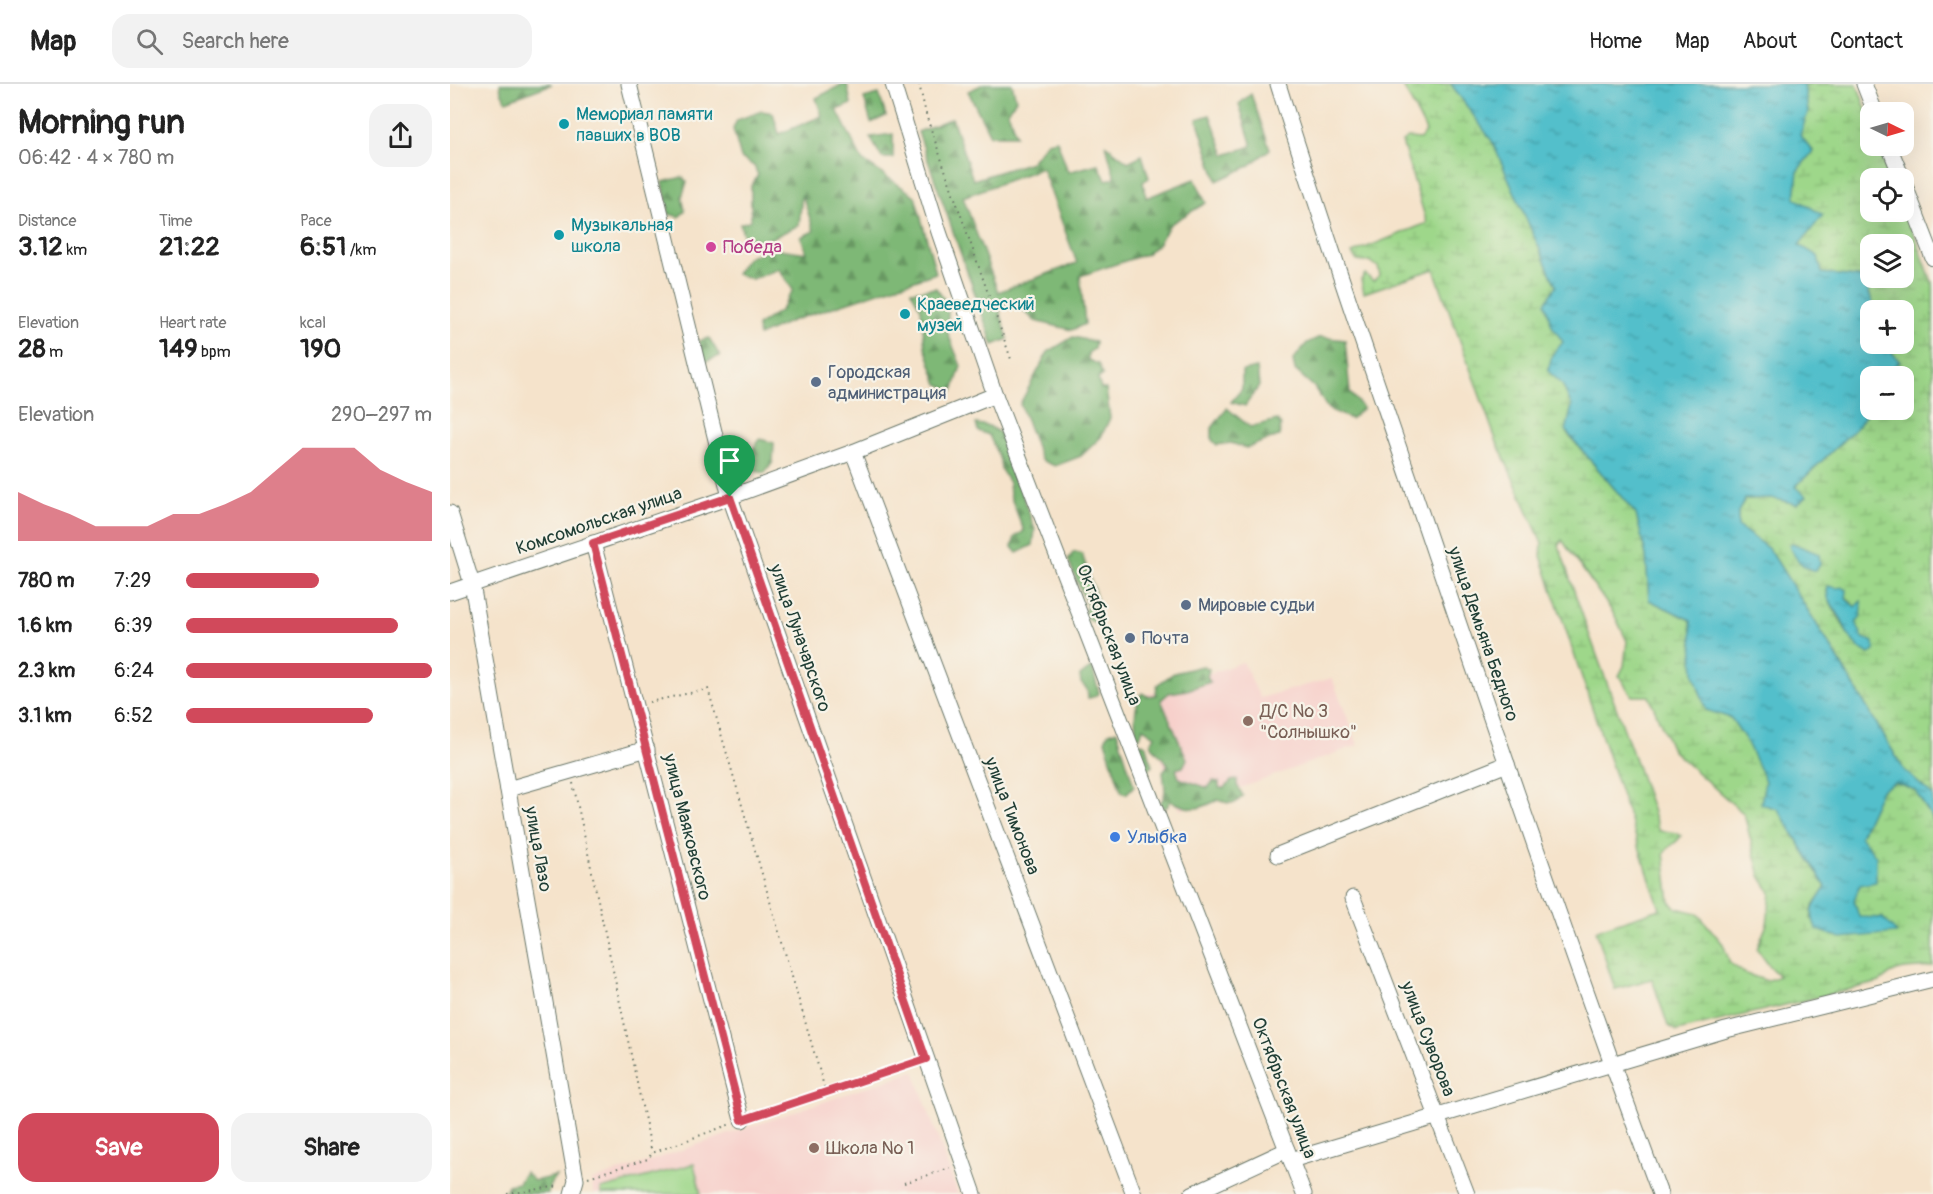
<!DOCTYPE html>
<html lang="en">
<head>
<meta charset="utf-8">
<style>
	:root { --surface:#fff; --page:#f2f2f2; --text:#222; --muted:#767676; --line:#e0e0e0; --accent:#d1495b }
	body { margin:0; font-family:Pangolin,sans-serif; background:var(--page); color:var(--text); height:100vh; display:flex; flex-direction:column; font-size:22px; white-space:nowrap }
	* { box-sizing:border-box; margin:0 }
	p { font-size:20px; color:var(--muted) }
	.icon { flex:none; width:33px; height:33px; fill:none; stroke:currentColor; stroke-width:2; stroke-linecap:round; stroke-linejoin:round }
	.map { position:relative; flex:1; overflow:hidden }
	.panel { display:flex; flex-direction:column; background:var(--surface); width:450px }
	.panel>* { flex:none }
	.needle { width:39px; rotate:95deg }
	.buttons { position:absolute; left:1410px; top:18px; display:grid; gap:12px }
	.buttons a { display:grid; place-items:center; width:54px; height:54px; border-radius:12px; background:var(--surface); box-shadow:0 6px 24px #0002; font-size:30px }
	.pin { position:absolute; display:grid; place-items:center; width:51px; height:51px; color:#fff; margin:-62px -26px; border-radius:50% 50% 50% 0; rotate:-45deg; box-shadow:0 0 6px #0007 }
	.pin .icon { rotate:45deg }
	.round { display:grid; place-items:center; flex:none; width:63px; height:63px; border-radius:18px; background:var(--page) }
	.head { display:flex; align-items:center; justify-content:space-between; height:102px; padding:0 18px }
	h1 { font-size:33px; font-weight:700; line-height:45px }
	.metrics { display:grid; grid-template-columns:repeat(3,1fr); gap:9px; height:102px; padding:6px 18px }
	.metrics div { display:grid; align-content:center }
	.metrics b { font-size:26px; font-weight:700 }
	.metrics small { font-size:16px; font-weight:400 }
	.metrics p { font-size:16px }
	.chart { height:168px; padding:12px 18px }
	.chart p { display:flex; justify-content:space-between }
	.chart svg { width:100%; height:108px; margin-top:6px; fill:var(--accent); opacity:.7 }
	.button { display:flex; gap:12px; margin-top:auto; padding:12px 18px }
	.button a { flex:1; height:69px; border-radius:18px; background:var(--accent); color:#fff; font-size:24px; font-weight:700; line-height:69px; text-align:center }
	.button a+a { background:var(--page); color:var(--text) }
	ul { padding:0 18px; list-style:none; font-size:20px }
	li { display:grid; grid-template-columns:96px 72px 1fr; align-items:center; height:45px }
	li i { height:15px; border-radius:8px; background:var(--accent) }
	header { display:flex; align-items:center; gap:36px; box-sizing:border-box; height:84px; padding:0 30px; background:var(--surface); border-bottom:2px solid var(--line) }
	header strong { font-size:28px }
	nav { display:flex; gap:33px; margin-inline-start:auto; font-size:21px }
	.search { width:420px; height:54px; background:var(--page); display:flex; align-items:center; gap:15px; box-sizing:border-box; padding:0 21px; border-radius:18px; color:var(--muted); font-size:22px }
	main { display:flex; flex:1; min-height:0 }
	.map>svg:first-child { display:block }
</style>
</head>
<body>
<header>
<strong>Map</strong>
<div class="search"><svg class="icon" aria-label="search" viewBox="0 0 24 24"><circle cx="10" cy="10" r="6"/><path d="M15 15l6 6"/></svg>Search here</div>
<nav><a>Home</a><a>Map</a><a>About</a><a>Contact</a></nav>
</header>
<main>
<section class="panel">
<div class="head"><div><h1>Morning run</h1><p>06:42 · 4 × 780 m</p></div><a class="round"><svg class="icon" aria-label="share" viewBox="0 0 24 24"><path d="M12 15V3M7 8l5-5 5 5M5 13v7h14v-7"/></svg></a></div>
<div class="metrics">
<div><p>Distance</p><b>3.12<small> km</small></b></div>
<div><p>Time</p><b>21:22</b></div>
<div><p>Pace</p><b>6:51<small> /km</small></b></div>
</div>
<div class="metrics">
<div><p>Elevation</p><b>28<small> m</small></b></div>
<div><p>Heart rate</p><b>149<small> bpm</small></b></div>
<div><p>kcal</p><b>190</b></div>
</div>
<div class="chart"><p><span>Elevation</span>290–297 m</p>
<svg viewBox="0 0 160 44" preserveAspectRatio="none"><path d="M0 44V24L10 29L20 33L30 38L40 38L50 38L60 33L70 33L80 29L90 24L100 15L110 6L120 6L130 6L140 15L150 20L160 24V44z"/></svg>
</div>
<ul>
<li><b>780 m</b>7:29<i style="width:54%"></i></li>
<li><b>1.6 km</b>6:39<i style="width:86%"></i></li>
<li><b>2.3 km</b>6:24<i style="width:100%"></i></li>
<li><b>3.1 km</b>6:52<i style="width:76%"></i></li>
</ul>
<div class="button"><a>Save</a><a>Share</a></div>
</section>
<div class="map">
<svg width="1483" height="1110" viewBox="0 0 1483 1110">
	<defs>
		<pattern id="forest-firs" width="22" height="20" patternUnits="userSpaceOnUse" patternTransform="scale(1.5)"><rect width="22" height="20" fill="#7eb876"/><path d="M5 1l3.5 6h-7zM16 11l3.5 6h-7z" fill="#679762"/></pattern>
		<pattern id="wetland-marsh" width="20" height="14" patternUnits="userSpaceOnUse" patternTransform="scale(1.5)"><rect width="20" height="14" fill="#9ed78a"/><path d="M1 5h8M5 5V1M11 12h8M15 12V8" fill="none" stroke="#88b978"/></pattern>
		<pattern id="water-ripples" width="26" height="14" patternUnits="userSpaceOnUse" patternTransform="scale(1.5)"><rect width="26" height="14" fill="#52bfcb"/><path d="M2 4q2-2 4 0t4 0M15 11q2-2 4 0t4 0" fill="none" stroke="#439ca6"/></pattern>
	</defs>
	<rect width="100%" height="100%" fill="#f7f3e8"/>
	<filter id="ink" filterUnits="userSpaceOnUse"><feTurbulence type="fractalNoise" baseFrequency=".0167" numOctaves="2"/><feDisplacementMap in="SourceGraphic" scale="12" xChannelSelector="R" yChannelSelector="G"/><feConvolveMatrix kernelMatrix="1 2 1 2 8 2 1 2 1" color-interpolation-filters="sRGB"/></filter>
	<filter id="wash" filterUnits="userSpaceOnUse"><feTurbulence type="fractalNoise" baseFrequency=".008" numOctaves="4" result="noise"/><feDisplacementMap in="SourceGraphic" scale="24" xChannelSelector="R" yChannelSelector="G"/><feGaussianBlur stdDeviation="1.35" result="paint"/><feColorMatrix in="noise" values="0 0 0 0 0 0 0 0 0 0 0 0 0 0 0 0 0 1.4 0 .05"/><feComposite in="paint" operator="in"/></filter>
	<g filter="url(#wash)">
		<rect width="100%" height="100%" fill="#f5e3cb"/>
		<g fill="#f7d0cb">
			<polygon points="793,578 810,614 882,594 908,661 730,726 689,613"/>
			<polygon points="464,987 508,1110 144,1110 141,1097"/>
		</g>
		<g fill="url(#forest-firs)" stroke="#4e7a55" stroke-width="1.5" fill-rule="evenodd">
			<polygon points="50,0 102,0 56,17 51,8"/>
			<polygon points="393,0 397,0 401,20 387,26 412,76 465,112 486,189 341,237 309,252 307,242 331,226 343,206 329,185 302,195 286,190 297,174 322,164 357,169 351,153 364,147 352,110 349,141 322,154 296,159 290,140 301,136 301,102 308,91 304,82 291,74 283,45 287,36 312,27 323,29 329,50 372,32 366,14"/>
			<polygon points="534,0 562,0 566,15 558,28 566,51 540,51 518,7"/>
			<polygon points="429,10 436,32 421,39 414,14"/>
			<polygon points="801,10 820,65 799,82 767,97 747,35 760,31 775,71 802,62 789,20"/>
			<path d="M502 34 523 96 581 78 597 58 607 56 618 88 648 80 656 96 665 94 656 61 678 78 692 71 699 94 693 98 696 114 745 95 756 119 720 140 708 160 696 170 630 192 635 240 622 246 585 237 564 217 549 224 558 255 543 261 468 48ZM592 84 627 179 548 208 513 113Z"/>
			<polygon points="443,50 443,74 432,74 420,53"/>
			<polygon points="232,93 237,98 232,113 235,127 229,133 219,130 213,98"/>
			<polygon points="486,204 498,221 498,250 511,282 503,307 488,300 475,263 471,225 461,207"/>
			<polygon points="623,253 645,258 644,265 638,269 638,276 648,280 653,291 648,295 651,305 656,305 660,334 651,353 631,372 605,382 591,376 570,320 598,268"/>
			<polygon points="870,253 895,256 900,309 913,324 901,335 878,325 864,303 845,286 843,276 857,259"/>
			<polygon points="259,254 270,272 254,278 249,257"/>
			<polygon points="807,284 809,302 795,322 781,318 792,305 792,287"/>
			<polygon points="777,324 800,343 827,336 831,341 829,352 796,364 781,359 767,361 762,356 762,344"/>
			<polygon points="526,340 539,342 550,349 585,446 583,461 567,469 562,463 565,453 574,447 560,411 559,399 551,385 550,376 539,351 528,347"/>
			<polygon points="310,355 324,359 323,378 315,389 289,384"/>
			<polygon points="624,468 632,470 647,515 645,525 650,534 645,538 638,536 635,527 637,522 618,475"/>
			<path d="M752 582 759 585 757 593 760 598 737 606 719 609 711 616 737 675 733 683 726 685 729 694 758 704 763 697 769 698V704H775L781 697 787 696V701L793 712 785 719H778L768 716C744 727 744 727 720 717L717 723 713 725 710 719C718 711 714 699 713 688L718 681C713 672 705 669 701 659L705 652 693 644 690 653 684 652 683 649 686 645C684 631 685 620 692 609L697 612 706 611 707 601 724 589Z"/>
			<polygon points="642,583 649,609 643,613 638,614 637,605 631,599 630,592"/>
			<polygon points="667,647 684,702 676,710 671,707 655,656 658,649"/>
			<polygon points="692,659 697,662 702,682 696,688 687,663"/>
			<polygon points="75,1088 84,1097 106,1092 100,1101 98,1109 54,1110 58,1101 68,1099"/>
		</g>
		<g fill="url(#wetland-marsh)" stroke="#5e8a5f" stroke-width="1.5" fill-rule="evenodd">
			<path d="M952 0H1001L1042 57 1106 202 1102 241 1114 258 1102 271 1112 300 1122 322 1116 348 1186 430 1196 471 1199 516 1241 536 1244 590 1256 625 1281 634 1296 656 1328 725 1376 803 1363 822 1361 835 1433 834H1409L1404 816 1410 800 1425 798V772L1410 752 1431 706 1445 698 1465 706 1483 736V882C1469 886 1454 882 1442 889 1438 891 1434 895 1430 898L1227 947 1218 942 1202 895 1165 905 1146 846 1210 825 1091 472 1092 459 1046 356 984 185 914 209 911 196 915 190 923 197 930 191 928 183 920 177 914 178 907 177 902 169 977 139 952 58 958 54 970 55 976 47ZM1112 456 1164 530 1177 557 1174 582 1169 592 1182 612H1199L1222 666 1294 730 1310 792 1321 809 1317 840 1307 865 1320 883 1329 892 1317 897 1294 889 1280 879 1273 860 1247 829 1227 824 1220 818 1214 769C1218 762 1226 760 1231 752L1227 749 1209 747C1179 651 1139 558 1109 461Z"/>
			<path d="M1354 0H1407L1420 36V62H1430L1443 94H1420V128H1454V123L1483 201V712L1454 686 1384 568 1320 466 1288 442V428L1295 415 1321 414 1347 420 1345 403 1409 341 1420 323V326H1454V292H1430L1450 278 1435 260H1454V226H1425L1414 194 1372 189 1349 161 1345 114 1348 86 1363 67 1350 51 1358 28ZM1420 160H1454V194H1420ZM1377 502 1388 504 1405 523 1411 518 1406 539 1413 554 1398 551C1393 538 1374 514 1377 502Z"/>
		</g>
		<polygon fill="#9ed78a" stroke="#5e8a5f" stroke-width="1.5" points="244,1080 251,1110 152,1110 151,1105"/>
		<g fill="url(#water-ripples)" stroke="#387e80" stroke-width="1.5">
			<path d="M1001 0H1354L1358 28 1350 51 1363 67 1348 86 1345 114 1373 131 1349 161 1368 172 1372 189 1414 194 1425 226H1420V260H1435L1450 278 1430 292H1420V323L1409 341 1345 403 1357 412 1347 420 1321 414 1295 415 1288 428V442L1320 466 1384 568 1454 686 1483 712V736L1465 706 1445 698 1431 706 1410 752 1426 772V798L1410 801 1404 816 1409 833 1433 834 1447 849 1391 854 1367 846C1357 826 1365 820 1376 803L1328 725 1311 720 1315 697 1296 656 1281 634 1256 626 1244 590 1241 536 1199 516 1196 471 1186 430 1116 347 1122 322 1112 300 1098 287 1102 271 1113 258 1102 242 1095 219 1106 202 1042 57Z"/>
			<path d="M1342 459 1369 470 1370 481 1365 487C1351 483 1346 475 1339 462Z"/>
			<path d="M1377 502 1388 504 1392 503 1397 506 1396 515 1405 523 1411 517C1413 527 1412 532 1406 539L1413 554 1424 558 1425 567 1419 570 1409 564 1398 551 1392 536 1378 514Z"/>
		</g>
	</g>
	<g filter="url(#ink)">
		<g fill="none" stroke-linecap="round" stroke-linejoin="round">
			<g stroke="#6a7769" stroke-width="17">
				<g id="minor">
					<polyline points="179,0 280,413 524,1110"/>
					<polyline points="443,0 489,148 545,311 854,1110"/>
					<path d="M828 0C877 158 932 313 985 470 1058 684 1131 898 1210 1110"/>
					<polyline points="1414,0 1425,28"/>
					<polyline points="1439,62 1452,94"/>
					<polyline points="1454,99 1483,174"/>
					<polyline points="403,368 684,1110"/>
					<polyline points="0,429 22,500 126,1096 122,1110"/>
					<polyline points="143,459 292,1036"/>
					<polyline points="0,508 280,413 403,368 545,311"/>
					<polyline points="58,705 197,665"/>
					<polyline points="828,771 1057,680"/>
					<polyline points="903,814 1017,1110"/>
					<polyline points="841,1076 1276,946 1483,895"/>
					<polyline points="742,1110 837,1066"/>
				</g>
			</g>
			<g stroke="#6a7769" stroke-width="2" stroke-dasharray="1.5 4.5" stroke-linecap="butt">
				<polyline points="469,0 477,34 562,278"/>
				<polyline points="199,618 258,605 376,1009 306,1031"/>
				<polyline points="123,699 202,1069"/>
				<polyline points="376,1009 465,980"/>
				<polyline points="138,1093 198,1075 202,1069 281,1040"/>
				<polyline points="454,1099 500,1084"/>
				<polyline points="57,1110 110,1102"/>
			</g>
			<use href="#minor" stroke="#fff" stroke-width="15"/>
		</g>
	</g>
	<g fill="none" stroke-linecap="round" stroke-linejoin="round" filter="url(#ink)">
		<g stroke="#fff" stroke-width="12">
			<polygon id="route" points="280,413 476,975 292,1036 143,459"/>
		</g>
		<use href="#route" stroke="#d1495b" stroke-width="8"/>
	</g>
	<g fill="#0f9aa8" stroke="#f7f3e8" stroke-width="2">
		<circle cx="114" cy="40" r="6"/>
		<circle cx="109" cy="151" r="6"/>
		<circle cx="455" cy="230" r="6"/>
	</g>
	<circle fill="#d1479c" stroke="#f7f3e8" stroke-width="2" cx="261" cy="163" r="6"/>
	<g fill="#5c6f8a" stroke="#f7f3e8" stroke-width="2">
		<circle cx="366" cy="298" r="6"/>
		<circle cx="736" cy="521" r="6"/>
		<circle cx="680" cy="554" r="6"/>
	</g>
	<g fill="#8d6e63" stroke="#f7f3e8" stroke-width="2">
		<circle cx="798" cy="637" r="6"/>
		<circle cx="364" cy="1064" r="6"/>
	</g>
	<circle fill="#3f7fe0" stroke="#f7f3e8" stroke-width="2" cx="665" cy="753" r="6"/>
	<g text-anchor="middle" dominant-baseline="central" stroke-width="4.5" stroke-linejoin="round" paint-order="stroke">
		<g font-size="18" fill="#0d838f" stroke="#f7f3e8" text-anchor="start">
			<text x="126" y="30">Мемориал памяти<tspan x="126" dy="21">павших в ВОВ</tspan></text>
			<text x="121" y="141">Музыкальная<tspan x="121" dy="21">школа</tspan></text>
			<text x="467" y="220">Краеведческий<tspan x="467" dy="21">музей</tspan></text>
		</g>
		<g font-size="18" fill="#b23c85" stroke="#f7f3e8" text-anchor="start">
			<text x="273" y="163">Победа</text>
		</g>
		<g font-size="18" fill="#4e5e75" stroke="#f7f3e8" text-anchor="start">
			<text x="378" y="288">Городская<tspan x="378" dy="21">администрация</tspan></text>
			<text x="748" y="521">Мировые судьи</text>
			<text x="692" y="554">Почта</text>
		</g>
		<g font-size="18" fill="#1f3d34" stroke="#f7f3e8">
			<text transform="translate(149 437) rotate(-19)">Комсомольская улица</text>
			<text transform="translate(1033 550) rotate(71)">улица Демьяна Бедного</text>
			<text transform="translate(659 551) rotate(69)">Октябрьская улица</text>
			<text transform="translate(350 554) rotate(71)">улица Луначарского</text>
			<text transform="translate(562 732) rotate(69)">улица Тимонова</text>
			<text transform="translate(237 743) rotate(76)">улица Маяковского</text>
			<text transform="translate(88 765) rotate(80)">улица Лазо</text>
			<text transform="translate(978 955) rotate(69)">улица Суворова</text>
			<text transform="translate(834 1004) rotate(69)">Октябрьская улица</text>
		</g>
		<g font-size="18" fill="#785e54" stroke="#f7f3e8" text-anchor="start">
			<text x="810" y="627">Д/С № 3<tspan x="810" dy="21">"Солнышко"</tspan></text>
			<text x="376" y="1064">Школа № 1</text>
		</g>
		<g font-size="18" fill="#366cbe" stroke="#f7f3e8" text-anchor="start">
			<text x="677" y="753">Улыбка</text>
		</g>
	</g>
</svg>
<div class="buttons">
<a><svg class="needle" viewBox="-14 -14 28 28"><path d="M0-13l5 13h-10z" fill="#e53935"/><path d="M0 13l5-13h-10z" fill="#767676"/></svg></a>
<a><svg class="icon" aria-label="locate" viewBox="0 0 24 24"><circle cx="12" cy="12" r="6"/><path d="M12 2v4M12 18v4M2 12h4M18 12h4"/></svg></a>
<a><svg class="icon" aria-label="layers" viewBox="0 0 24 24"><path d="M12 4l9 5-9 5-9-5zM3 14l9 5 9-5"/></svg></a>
<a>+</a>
<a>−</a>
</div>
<div class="pin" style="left:280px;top:413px;background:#1e9e55"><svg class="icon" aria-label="arrive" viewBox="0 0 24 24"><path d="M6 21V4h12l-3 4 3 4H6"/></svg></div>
</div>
</main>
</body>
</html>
